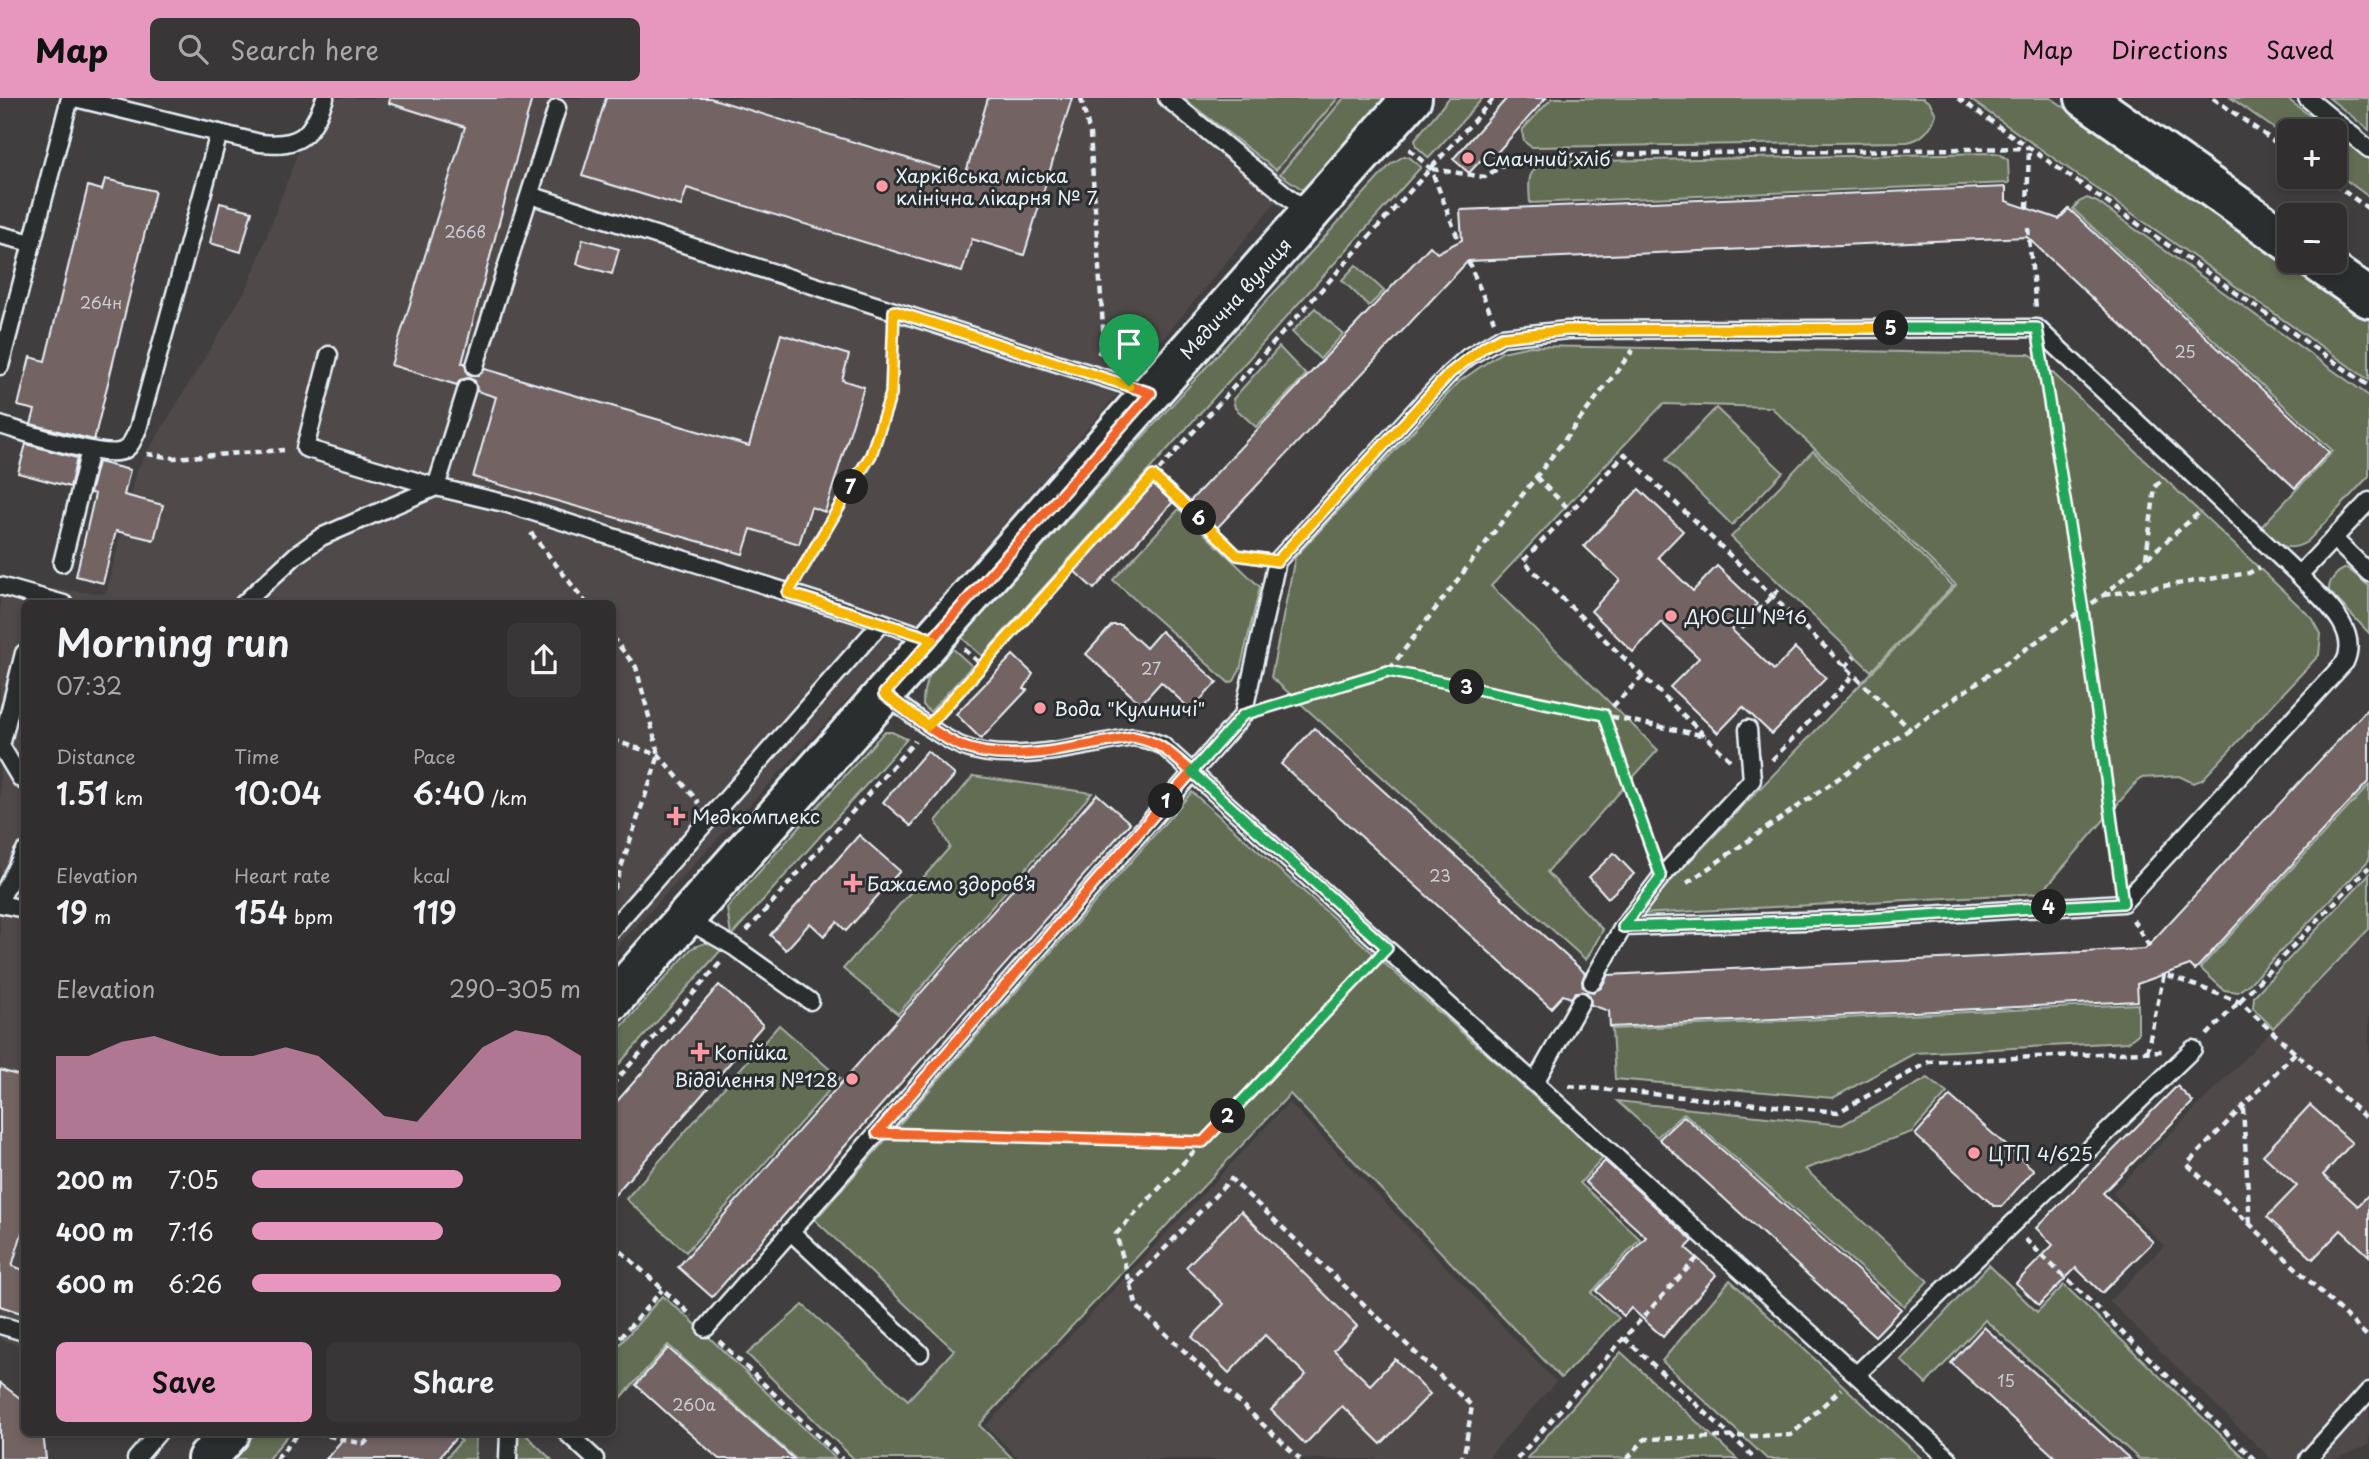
<!DOCTYPE html>
<html lang="en">
<head>
<meta charset="utf-8">
<style>
	:root { --surface:#302e2e; --page:#383636; --text:#f1f3f6; --muted:#a8a8aa; --line:#4b4a4a; --accent:#e797bd }
	body { margin:0; font-family:"Playpen Sans",sans-serif; background:var(--page); color:var(--text); height:100vh; display:flex; flex-direction:column; font-size:26px; white-space:nowrap }
	* { box-sizing:border-box; margin:0 }
	p { font-size:23px; color:var(--muted) }
	.icon { flex:none; width:38px; height:38px; fill:none; stroke:currentColor; stroke-width:2; stroke-linecap:round; stroke-linejoin:round }
	.map { position:relative; flex:1; overflow:hidden }
	.sheet { position:absolute; left:21px; top:502px; width:595px; height:836px; display:flex; flex-direction:column; background:var(--surface); border-radius:10px; box-shadow:0 4px 10px #0003,0 0 0 2px var(--line) }
	.sheet>* { flex:none }
	.tools { position:absolute; left:2277px; top:21px; display:grid; gap:14px }
	.tools a { display:grid; place-items:center; width:70px; height:70px; border-radius:10px; background:var(--surface); box-shadow:0 4px 10px #0003,0 0 0 2px var(--line); font-size:35px }
	.pin { position:absolute; display:grid; place-items:center; width:60px; height:60px; color:#fff; margin:-72px -30px; border-radius:50% 50% 50% 0; rotate:-45deg; box-shadow:0 0 7px #0007 }
	.pin .icon { rotate:45deg }
	.km { position:absolute; width:35px; height:35px; margin:-18px; border-radius:50%; background:#222; color:#fff; font-size:19px; line-height:35px; text-align:center }
	.round { display:grid; place-items:center; flex:none; width:74px; height:74px; border-radius:10px; background:var(--page) }
	.headline { display:flex; align-items:center; justify-content:space-between; height:119px; padding:0 35px }
	h1 { font-size:38px; font-weight:600; line-height:52px }
	.metrics { display:grid; grid-template-columns:repeat(3,1fr); gap:10px; height:119px; padding:7px 35px }
	.metrics div { display:grid; align-content:center }
	.metrics b { font-size:30px; font-weight:600 }
	.metrics small { font-size:19px; font-weight:400 }
	.metrics p { font-size:19px }
	.chart { height:196px; padding:14px 35px }
	.chart p { display:flex; justify-content:space-between }
	.chart svg { width:100%; height:126px; margin-top:7px; fill:var(--accent); opacity:.7 }
	.cta { display:flex; gap:14px; margin-top:auto; padding:14px 35px }
	.cta a { flex:1; height:80px; border-radius:10px; background:var(--accent); color:#111; font-size:28px; font-weight:600; line-height:80px; text-align:center }
	.cta a+a { background:var(--page); color:var(--text) }
	ul { padding:0 35px; list-style:none; font-size:23px }
	li { display:grid; grid-template-columns:112px 84px 1fr; align-items:center; height:52px }
	li i { height:18px; border-radius:9px; background:var(--accent) }
	header { display:flex; align-items:center; gap:42px; box-sizing:border-box; height:98px; padding:0 35px; background:var(--accent); color:#111 }
	header strong { font-size:33px }
	nav { display:flex; gap:38px; margin-inline-start:auto; font-size:24px }
	.search { width:490px; height:63px; background:var(--page); display:flex; align-items:center; gap:18px; box-sizing:border-box; padding:0 24px; border-radius:10px; color:var(--muted); font-size:26px }
	.map>svg:first-child { display:block }
</style>
</head>
<body>
<header>
<strong>Map</strong>
<div class="search"><svg class="icon" aria-label="search" viewBox="0 0 24 24"><circle cx="10" cy="10" r="6"/><path d="M15 15l6 6"/></svg>Search here</div>
<nav><a>Map</a><a>Directions</a><a>Saved</a></nav>
</header>
<div class="map">
<svg width="2369" height="1361" viewBox="0 0 2369 1361">
	<rect width="100%" height="100%" fill="#403e3e"/>
	<filter id="ink" filterUnits="userSpaceOnUse"><feTurbulence type="fractalNoise" baseFrequency=".0143" numOctaves="2"/><feDisplacementMap in="SourceGraphic" scale="14" xChannelSelector="R" yChannelSelector="G"/><feConvolveMatrix kernelMatrix="1 2 1 2 8 2 1 2 1" color-interpolation-filters="sRGB"/></filter>
	<g filter="url(#ink)">
		<g fill="#4f4949">
			<polygon points="318,0 1361,0 1130,281 935,508 613,853 612,506 24,506 24,1249 0,1241 0,486 106,496 136,373 248,188"/>
			<polygon points="2369,834 2369,1347 2336,1361 2271,1361 2109,1203 2164,1148 2112,1095"/>
			<polygon points="1289,1004 1556,1284 1487,1361 1019,1361 986,1328"/>
		</g>
		<g fill="#646d53" stroke="#a6afa6" stroke-width="2">
			<polygon points="1183,0 1338,0 1276,72"/>
			<polygon points="1344,0 1392,0 1307,94 1303,92 1280,76"/>
			<polygon points="1449,0 1483,0 1429,60 1416,48 1415,41"/>
			<path d="M1552 0H1923L1930 5 1936 16C1932 30 1922 42 1907 44L1532 49C1523 45 1522 40 1523 31Z"/>
			<polygon points="1968,0 2051,0 2369,221 2369,282"/>
			<polygon points="2231,0 2286,0 2331,33 2289,33 2289,41"/>
			<polygon points="2329,0 2369,0 2369,32"/>
			<polygon points="2334,36 2369,61 2369,99 2335,74"/>
			<path d="M1994 55 2000 56 2008 62 2009 85 1530 105C1529 87 1525 71 1546 64Z"/>
			<polygon points="1404,58 1409,59 1421,69 982,558 961,539 1391,66"/>
			<path d="M2087 100 2097 104 2369 298V378L2307 444C2285 457 2276 444 2261 429L2333 353 2073 111 2079 104Z"/>
			<polygon points="1356,167 1384,193 1369,208 1342,182"/>
			<polygon points="1315,210 1343,236 1320,261 1292,234"/>
			<polygon points="1530,248 2029,256 2038,261 2313,521 2321,536 2319,557 2202,682 2193,685 2179,678 2140,680 2041,795 1639,816 1956,487 1771,309 1663,306 1491,488 1658,652 1547,774 1603,832 1586,862 1271,579 1295,459 1460,283 1502,254"/>
			<polygon points="1279,249 1306,277 1256,329 1235,310 1233,301"/>
			<polygon points="1716,310 1783,374 1732,427 1666,362"/>
			<polygon points="1813,353 1953,488 1871,573 1731,439"/>
			<polygon points="1179,411 1260,489 1240,572 1234,583 1229,585 1113,482"/>
			<path d="M2347 470 2369 488V535L2329 493C2328 483 2337 473 2347 470Z"/>
			<path d="M951 549 972 568 930 614 923 607C922 581 935 568 951 549Z"/>
			<polygon points="884,634 892,634 907,641 731,838 727,810"/>
			<polygon points="973,678 1092,695 898,916 843,871 950,749 936,723"/>
			<polygon points="2369,687 2369,762 2250,885 2238,894 2224,892 2200,870"/>
			<polygon points="1192,694 1603,1060 1580,1085 1640,1141 1591,1195 1619,1220 1561,1280 1290,996 979,1327 1013,1361 854,1361 747,1256 803,1207 908,1302 954,1252 815,1122"/>
			<polygon points="2369,776 2369,831 2273,930 2253,910 2254,898"/>
			<polygon points="710,843 721,852 613,973 613,938 692,850"/>
			<polygon points="2138,906 2138,936 2128,944 1915,955 1833,1000 1615,981 1612,931"/>
			<polygon points="779,927 840,980 686,1154 626,1101"/>
			<polygon points="1928,980 1947,995 1912,1034 1805,1071 1928,1183 1904,1208 1684,1015 1657,1039 1617,1003 1842,1027"/>
			<polygon points="1989,1167 2037,1214 2064,1187 2246,1361 2139,1361 1985,1222 1926,1286 1901,1262"/>
			<polygon points="1730,1182 1922,1361 1767,1361 1662,1263"/>
			<polygon points="662,1198 690,1221 836,1361 796,1361 668,1247 613,1309 613,1254"/>
			<polygon points="1621,1254 1737,1361 1527,1360"/>
			<polygon points="255,1335 290,1335 268,1361 232,1361"/>
			<polygon points="453,1335 476,1335 475,1361 445,1361 461,1343"/>
			<polygon points="513,1335 524,1335 551,1361 513,1361"/>
		</g>
		<g fill="#736464" stroke="#e8f1f8" stroke-width="2">
			<polygon points="390,0 532,0 462,265 465,265 467,275 471,278 478,278 485,271 749,348 781,236 849,257 842,282 864,289 825,414 811,409 799,446 751,431 743,456 473,379 496,299 477,293 475,283 469,280 460,282 457,287 391,267 465,29 389,5"/>
			<polygon points="606,0 710,0 965,78 988,0 1072,0 1024,157 972,141 962,174 687,90 681,108 582,78"/>
			<polygon points="1507,0 1546,0 1494,58 1489,53 1469,75 1453,61"/>
			<polygon points="105,81 155,93 94,342 31,326 35,312 18,308 30,259 45,263 88,88 102,92"/>
			<polygon points="2006,89 2006,103 2059,121 2069,111 2329,354 2295,390 2027,139 1468,163 1217,430 1189,404 1430,148 1437,155 1462,142 1460,112"/>
			<polygon points="220,105 252,113 241,154 210,145"/>
			<polygon points="583,141 619,151 612,176 577,166"/>
			<polygon points="26,346 77,360 70,389 18,375"/>
			<polygon points="98,364 130,372 124,397 163,407 154,442 116,433 103,485 76,478 95,396 90,395"/>
			<polygon points="1151,385 1173,404 1094,491 1072,471"/>
			<polygon points="1639,391 1683,433 1658,459 1693,493 1717,468 1757,506 1732,532 1774,572 1795,550 1826,580 1772,636 1743,609 1718,635 1670,589 1699,560 1661,524 1633,554 1591,513 1620,482 1584,448"/>
			<polygon points="1112,527 1121,527 1146,550 1161,533 1217,584 1191,612 1161,584 1141,606 1086,556"/>
			<polygon points="1013,557 1033,576 1024,591 1027,592 981,641 956,616"/>
			<polygon points="2369,609 2369,683 2195,872 2190,867 2137,886 2138,903 1610,929 1609,913 1591,907 1590,898 1586,894 1576,894 1571,900 1563,897 1551,910 1281,666 1314,630 1585,875 1582,883 1583,889 1593,894 1601,890 1608,877 2145,851"/>
			<polygon points="927,653 955,677 911,728 883,704"/>
			<polygon points="1097,696 1130,725 712,1199 678,1169"/>
			<polygon points="859,737 900,773 846,833 837,824 824,838 810,825 786,852 770,837"/>
			<polygon points="1614,755 1634,776 1608,800 1589,779"/>
			<polygon points="719,887 763,927 612,1100 612,1009"/>
			<polygon points="0,972 24,979 24,1128 12,1168 24,1172 24,1216 0,1208"/>
			<polygon points="2177,988 2193,1004 2103,1095 2153,1144 2102,1195 2076,1170 2039,1207 2016,1185 2053,1147 2036,1130"/>
			<polygon points="1950,998 2034,1072 2002,1108 1994,1108 1915,1037"/>
			<polygon points="2310,1007 2352,1045 2323,1077 2358,1108 2369,1096 2369,1158 2341,1132 2313,1161 2267,1119 2297,1088 2263,1057"/>
			<polygon points="1684,1018 1901,1211 1875,1238 1659,1041"/>
			<polygon points="1605,1063 1693,1143 1686,1150 1716,1177 1663,1239 1631,1210 1624,1218 1596,1193 1646,1139 1585,1084"/>
			<polygon points="1241,1113 1357,1228 1334,1252 1370,1287 1395,1261 1430,1296 1381,1346 1342,1308 1305,1346 1271,1312 1306,1277 1265,1237 1229,1275 1192,1239 1224,1206 1186,1169"/>
			<polygon points="1984,1229 2130,1361 2057,1361 1989,1299 1951,1265"/>
			<polygon points="668,1250 794,1361 719,1361 678,1325 636,1287"/>
			<polygon points="0,1285 24,1303 24,1335 43,1335 46,1361 0,1361"/>
			<polygon points="348,1335 460,1335 438,1361 326,1361"/>
		</g>
		<g fill="none" stroke-linecap="round" stroke-linejoin="round">
			<g stroke="#e8f1f8" stroke-width="21">
				<g id="lane">
					<path d="M75 0 260 45C301 49 311 38 325 0"/>
					<polyline points="1167,0 1309,116"/>
					<polyline points="2307,0 2369,51"/>
					<polyline points="530,97 1151,295"/>
					<polyline points="0,137 32,145"/>
					<polyline points="329,257 305,350 436,389 467,290"/>
					<polyline points="0,268 70,0"/>
					<polyline points="475,268 557,10"/>
					<path d="M0 327C24 334 103 361 122 353 131 350 134 339 138 331L219 35"/>
					<polyline points="2334,441 2369,475"/>
					<polyline points="62,465 90,352"/>
					<polyline points="0,488 39,499"/>
					<polyline points="37,506 39,499 64,506"/>
					<polyline points="243,506 296,457 321,439 436,389 508,406 882,524"/>
					<polyline points="24,555 1,648 20,680 24,683"/>
					<path d="M885 596C909 614 934 636 961 648 1010 668 1082 647 1133 639L1148 642 1162 647 1949 1361"/>
					<polyline points="0,802 24,754"/>
					<polyline points="0,806 24,811"/>
					<polyline points="685,821 734,849 810,903"/>
					<polyline points="1623,829 1661,779 1752,682 1748,631"/>
					<polyline points="612,831 882,524 931,541"/>
					<path d="M1592 884 1623 829 1864 821 2123 805 2345 564C2361 530 2320 500 2299 477"/>
					<polyline points="1535,984 1581,903"/>
					<polyline points="790,1133 920,1255"/>
					<polyline points="0,1227 24,1234"/>
					<polyline points="706,1230 1243,617 1277,463 1450,275 1468,259 1502,239 1567,232 2037,230 2299,477 2369,403"/>
					<polyline points="1857,1276 2193,951"/>
					<polyline points="567,1335 595,1361"/>
					<polyline points="136,1361 158,1335"/>
					<polyline points="508,1361 509,1335"/>
					<polyline points="2308,1361 2369,1293"/>
				</g>
			</g>
			<g stroke="#e8f1f8" stroke-width="44">
				<g id="secondary">
					<polyline points="2085,0 2289,144"/>
					<polyline points="2316,163 2369,200"/>
					<polyline points="612,903 1412,0"/>
					<polyline points="207,1361 230,1335"/>
				</g>
			</g>
			<g stroke="#e8f1f8" stroke-width="4.5" stroke-dasharray="7 5" stroke-linecap="butt">
				<polyline points="1081,0 1090,36 1104,244 1097,259"/>
				<polyline points="1958,0 2369,288"/>
				<polyline points="2213,0 2289,54"/>
				<polyline points="1409,51 1431,71 1459,143"/>
				<polyline points="1432,71 1485,79 1517,58 2029,50"/>
				<polyline points="2324,79 2369,111"/>
				<polyline points="2027,110 2029,51"/>
				<polyline points="2028,130 2036,210"/>
				<polyline points="1468,163 1494,223"/>
				<polyline points="2043,263 2083,511 2119,777"/>
				<polyline points="147,356 173,360 284,352"/>
				<polyline points="1153,378 1237,457 1257,460"/>
				<polyline points="1536,379 1571,413"/>
				<polyline points="531,435 587,506"/>
				<polyline points="2146,460 2155,389 2164,379"/>
				<polyline points="799,476 871,357 891,296 894,235"/>
				<polyline points="2104,497 2249,475 2260,469"/>
				<polyline points="1741,531 1782,488"/>
				<polyline points="612,539 636,569 659,657 612,796"/>
				<polyline points="964,551 982,567"/>
				<polyline points="1845,569 1855,558"/>
				<polyline points="1388,573 1706,638"/>
				<polyline points="1643,578 1604,617 1654,759"/>
				<polyline points="1264,611 1388,573 1633,252"/>
				<polyline points="942,613 1494,0"/>
				<polyline points="612,642 659,657 699,705"/>
				<polyline points="1730,662 1523,463 1625,356 1911,632"/>
				<polyline points="1772,662 1854,577"/>
				<polyline points="1687,785 2104,497 2201,413"/>
				<polyline points="2133,822 2151,851"/>
				<polyline points="747,833 915,643"/>
				<polyline points="2207,937 2369,769"/>
				<polyline points="2147,954 2164,876 2240,904 2369,1023"/>
				<polyline points="2295,955 2187,1066 2369,1240"/>
				<polyline points="612,987 721,864"/>
				<polyline points="1569,988 1838,1014 1929,964 2162,953"/>
				<polyline points="2243,1010 2250,1127"/>
				<polyline points="902,1035 1203,1044 1373,865"/>
				<polyline points="1203,1044 1116,1136 1137,1209 1300,1361"/>
				<polyline points="2025,1141 2254,1361"/>
				<polyline points="612,1145 692,1218"/>
				<polyline points="1697,1160 1624,1240 1756,1361"/>
				<polyline points="1130,1187 1231,1081 1472,1308 1464,1357 1460,1361"/>
				<polyline points="719,1243 842,1361"/>
				<polyline points="612,1249 662,1192"/>
				<polyline points="316,1335 364,1346 374,1335"/>
				<polyline points="276,1361 299,1335"/>
				<polyline points="1517,1361 1624,1240"/>
				<polyline points="1627,1361 1645,1341 1791,1337 1841,1291"/>
			</g>
			<use href="#lane" stroke="#2a2d2e" stroke-width="16"/>
			<use href="#secondary" stroke="#2a2d2e" stroke-width="38"/>
		</g>
	</g>
	<g fill="none" stroke-linecap="round" stroke-linejoin="round" filter="url(#ink)">
		<g stroke="#fff" stroke-width="14">
			<path id="split-1" d="M1129 288 1151 295 884 596C909 614 934 636 961 648 1010 668 1082 647 1133 639 1161 644 1171 656 1192 674L1166 703"/>
		</g>
		<g stroke="#fff" stroke-width="14">
			<polyline id="split-2" points="1166,703 877,1035 1203,1044 1228,1018"/>
		</g>
		<g stroke="#fff" stroke-width="14">
			<polyline id="split-3" points="1228,1018 1387,850 1192,674 1243,617 1388,573 1467,589"/>
		</g>
		<g stroke="#fff" stroke-width="14">
			<polyline id="split-4" points="1467,589 1604,617 1661,779 1623,829 1864,821 2049,809"/>
		</g>
		<g stroke="#fff" stroke-width="14">
			<polyline id="split-5" points="1891,230 2037,230 2083,512 2123,805 2049,809"/>
		</g>
		<g stroke="#fff" stroke-width="14">
			<polyline id="split-6" points="1199,420 1237,457 1277,463 1450,275 1485,248 1502,239 1567,232 1891,230"/>
		</g>
		<g stroke="#fff" stroke-width="14">
			<polyline id="split-7" points="851,389 788,495 933,541 884,596 928,628 1153,378 1199,420"/>
		</g>
		<g stroke="#fff" stroke-width="14">
			<polyline id="split-8" points="851,389 871,357 891,296 894,213 1129,288"/>
		</g>
		<use href="#split-1" stroke="#f0652b" stroke-width="9"/>
		<use href="#split-2" stroke="#f0652b" stroke-width="9"/>
		<use href="#split-3" stroke="#22a559" stroke-width="9"/>
		<use href="#split-4" stroke="#22a559" stroke-width="9"/>
		<use href="#split-5" stroke="#22a559" stroke-width="9"/>
		<use href="#split-6" stroke="#f5b400" stroke-width="9"/>
		<use href="#split-7" stroke="#f5b400" stroke-width="9"/>
		<use href="#split-8" stroke="#f5b400" stroke-width="9"/>
	</g>
	<g fill="#ff9aa2" stroke="#2a2d2e" stroke-width="2.5">
		<circle cx="1468" cy="60" r="7"/>
		<circle cx="882" cy="88" r="7"/>
		<circle cx="1671" cy="518" r="7"/>
		<circle cx="1040" cy="610" r="7"/>
		<path d="M672.5 707.5h7v7h7v7h-7v7h-7v-7h-7v-7h7z"/>
		<path d="M849.5 774.5h7v7h7v7h-7v7h-7v-7h-7v-7h7z"/>
		<path d="M696.5 943.5h7v7h7v7h-7v7h-7v-7h-7v-7h7z"/>
		<circle cx="852" cy="981" r="7"/>
		<circle cx="1974" cy="1055" r="7"/>
	</g>
	<g text-anchor="middle" dominant-baseline="central" stroke-width="6" stroke-linejoin="round" paint-order="stroke">
		<g font-size="16" fill="#cbced3">
			<text x="465" y="133">266в</text>
			<text x="101" y="204">264н</text>
			<text x="2185" y="253">25</text>
			<text x="1151" y="570">27</text>
			<text x="1440" y="777">23</text>
			<text x="2006" y="1282">15</text>
			<text x="694" y="1306">260а</text>
		</g>
		<g font-size="19" fill="#e8f1f8" stroke="#2a2d2e" text-anchor="start">
			<text x="1482" y="60">Смачний хліб</text>
			<text x="896" y="77">Харківська міська<tspan x="896" dy="22">клінічна лікарня № 7</tspan></text>
			<text x="1685" y="518">ДЮСШ №16</text>
			<text x="1054" y="610">Вода "Кулиничі"</text>
			<text x="692" y="718">Медкомплекс</text>
			<text x="867" y="785">Бажаємо здоровʼя</text>
			<text x="714" y="954">Копійка</text>
			<text x="838" y="981" text-anchor="end">Відділення №128</text>
			<text x="1988" y="1055">ЦТП 4/625</text>
		</g>
		<g font-size="19" fill="#e8f1f8" stroke="#2a2d2e">
			<text transform="translate(1235 200) rotate(-48)">Медична вулиця</text>
		</g>
	</g>
</svg>
<div class="tools">
<a>+</a>
<a>−</a>
</div>
<div class="pin" style="left:1129px;top:288px;background:#1e9e55"><svg class="icon" aria-label="arrive" viewBox="0 0 24 24"><path d="M6 21V4h12l-3 4 3 4H6"/></svg></div>
<b class="km" style="left:1166px;top:703px">1</b>
<b class="km" style="left:1228px;top:1018px">2</b>
<b class="km" style="left:1467px;top:589px">3</b>
<b class="km" style="left:2049px;top:809px">4</b>
<b class="km" style="left:1891px;top:230px">5</b>
<b class="km" style="left:1199px;top:420px">6</b>
<b class="km" style="left:851px;top:389px">7</b>
<section class="sheet">
<div class="headline"><div><h1>Morning run</h1><p>07:32</p></div><a class="round"><svg class="icon" aria-label="share" viewBox="0 0 24 24"><path d="M12 15V3M7 8l5-5 5 5M5 13v7h14v-7"/></svg></a></div>
<div class="metrics">
<div><p>Distance</p><b>1.51<small> km</small></b></div>
<div><p>Time</p><b>10:04</b></div>
<div><p>Pace</p><b>6:40<small> /km</small></b></div>
</div>
<div class="metrics">
<div><p>Elevation</p><b>19<small> m</small></b></div>
<div><p>Heart rate</p><b>154<small> bpm</small></b></div>
<div><p>kcal</p><b>119</b></div>
</div>
<div class="chart"><p><span>Elevation</span>290–305 m</p>
<svg viewBox="0 0 160 44" preserveAspectRatio="none"><path d="M0 44V15L10 15L20 10L30 8L40 12L50 15L60 15L70 12L80 15L90 25L100 36L110 38L120 25L130 12L140 6L150 8L160 15V44z"/></svg>
</div>
<ul>
<li><b>200 m</b>7:05<i style="width:64%"></i></li>
<li><b>400 m</b>7:16<i style="width:58%"></i></li>
<li><b>600 m</b>6:26<i style="width:94%"></i></li>
</ul>
<div class="cta"><a>Save</a><a>Share</a></div>
</section>
</div>
</body>
</html>
